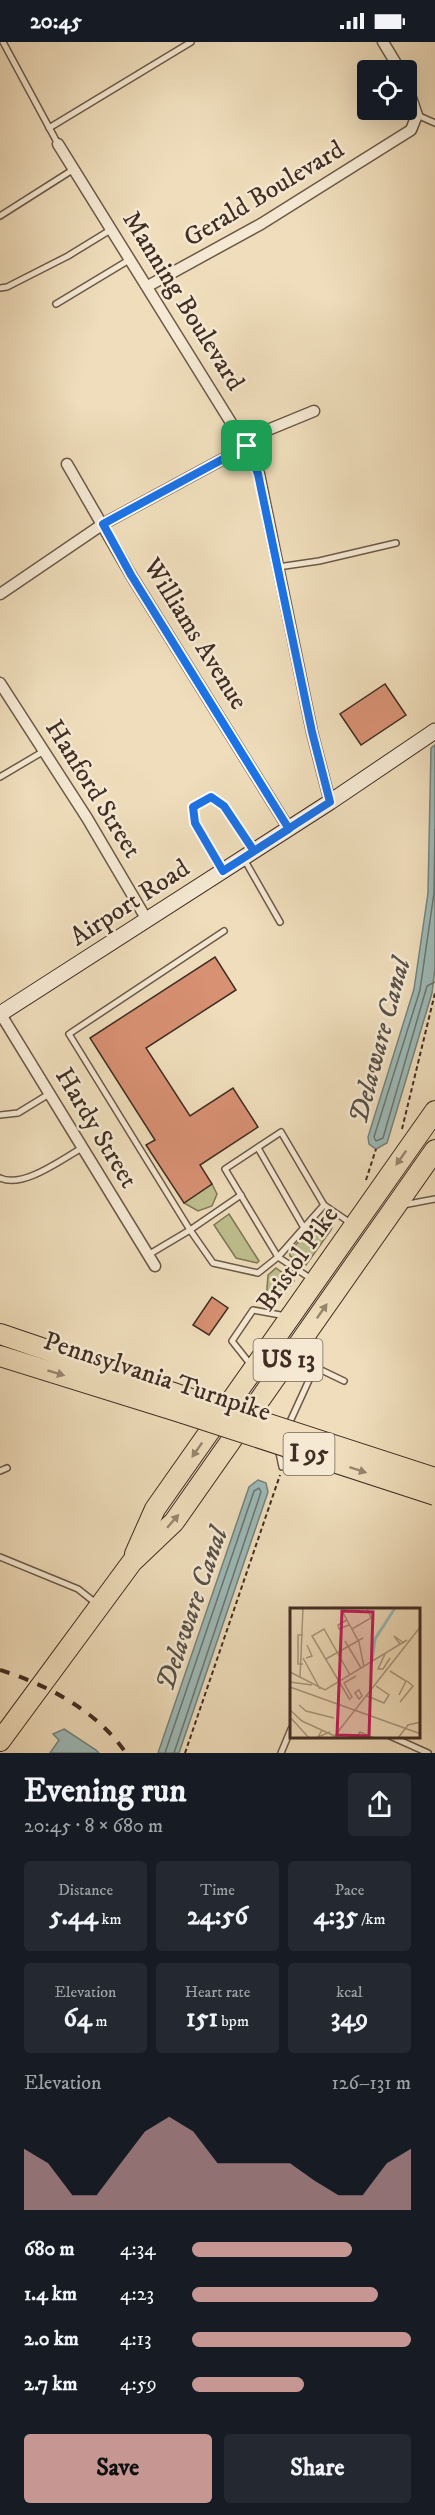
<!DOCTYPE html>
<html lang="en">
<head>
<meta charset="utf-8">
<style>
	:root { --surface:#171b24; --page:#242831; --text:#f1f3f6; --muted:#9ea1a6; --accent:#c59692 }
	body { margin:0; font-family:"IM FELL DW Pica",serif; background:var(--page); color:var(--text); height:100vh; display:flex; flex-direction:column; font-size:22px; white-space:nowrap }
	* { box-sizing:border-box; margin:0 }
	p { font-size:20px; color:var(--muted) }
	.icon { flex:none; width:33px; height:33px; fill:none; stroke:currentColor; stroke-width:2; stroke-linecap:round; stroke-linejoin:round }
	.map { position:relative; height:1711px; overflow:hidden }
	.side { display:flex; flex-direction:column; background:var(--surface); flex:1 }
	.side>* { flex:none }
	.tools { position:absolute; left:357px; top:18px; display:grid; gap:12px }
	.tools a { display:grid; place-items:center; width:60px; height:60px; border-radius:6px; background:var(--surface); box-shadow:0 6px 24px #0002; font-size:30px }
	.pin { position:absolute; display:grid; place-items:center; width:51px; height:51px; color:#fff; margin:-26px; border-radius:12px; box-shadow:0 3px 9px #0006 }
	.round { display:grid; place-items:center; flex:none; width:63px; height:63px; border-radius:6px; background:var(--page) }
	.headline { display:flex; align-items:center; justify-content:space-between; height:102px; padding:0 24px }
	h1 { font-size:33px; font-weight:700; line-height:45px }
	.metrics { display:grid; grid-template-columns:repeat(3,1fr); gap:9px; height:102px; padding:6px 24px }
	.metrics div { display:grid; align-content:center; border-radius:6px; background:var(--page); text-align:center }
	.metrics b { font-size:26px; font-weight:700 }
	.metrics small { font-size:16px; font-weight:400 }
	.metrics p { font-size:16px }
	.chart { height:168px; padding:12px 24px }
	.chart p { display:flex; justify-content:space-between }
	.chart svg { width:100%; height:108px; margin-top:6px; fill:var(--accent); opacity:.7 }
	.cta { display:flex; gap:12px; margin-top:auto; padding:12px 24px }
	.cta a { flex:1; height:69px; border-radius:6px; background:var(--accent); color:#111; font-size:24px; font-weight:700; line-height:69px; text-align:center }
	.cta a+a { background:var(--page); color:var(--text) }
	ul { padding:0 24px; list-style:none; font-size:20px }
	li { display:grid; grid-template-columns:96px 72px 1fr; align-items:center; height:45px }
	li i { height:15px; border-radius:8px; background:var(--accent) }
	.status { display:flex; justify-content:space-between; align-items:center; height:42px; padding:0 30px; background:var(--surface); direction:ltr }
	.status svg { height:16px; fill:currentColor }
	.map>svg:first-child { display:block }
</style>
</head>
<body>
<div class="status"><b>20:45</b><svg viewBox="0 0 49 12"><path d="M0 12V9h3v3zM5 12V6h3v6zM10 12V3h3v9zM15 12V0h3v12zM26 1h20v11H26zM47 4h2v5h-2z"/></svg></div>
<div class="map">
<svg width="435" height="1711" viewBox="0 0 435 1711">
	<rect width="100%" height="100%" fill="#efddbb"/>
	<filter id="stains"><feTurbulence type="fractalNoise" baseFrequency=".00333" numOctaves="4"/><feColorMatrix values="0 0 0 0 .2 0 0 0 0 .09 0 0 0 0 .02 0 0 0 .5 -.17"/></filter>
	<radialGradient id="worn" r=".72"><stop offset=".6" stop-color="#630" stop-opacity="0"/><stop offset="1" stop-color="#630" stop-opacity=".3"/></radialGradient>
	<g fill="#bebf8d" stroke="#7f7658" stroke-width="1.5">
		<polygon points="212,1142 217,1152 212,1164 198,1169 184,1161"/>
		<polygon points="229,1172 259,1219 257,1221 236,1216 214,1183"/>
		<polygon points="322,1174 333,1182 331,1188 306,1223 290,1214 290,1209"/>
		<polygon points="276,1226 294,1239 275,1263 266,1260 268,1233"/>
	</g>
	<g fill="#9cbab8" stroke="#77827c" stroke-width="1.5">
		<polygon points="435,703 435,926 432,951 387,1101 376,1107 369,1102 368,1095 414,947 428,851 431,706"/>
		<polygon points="258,1438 266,1441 268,1450 179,1711 158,1711 249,1445"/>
		<polygon points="64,1687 96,1708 99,1711 50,1711 59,1698 53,1692"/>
	</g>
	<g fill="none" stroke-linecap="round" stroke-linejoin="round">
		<g stroke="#6e746e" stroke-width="1.5">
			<polyline points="435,787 434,851 420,948 374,1095 376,1099 383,1096 427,944 435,940"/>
			<polyline points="165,1711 254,1449 259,1446 261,1450 174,1711"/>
		</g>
	</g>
	<g fill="#d89173" stroke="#402d23" stroke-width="1.5">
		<polygon points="385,642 406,673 361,703 340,672"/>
		<polygon points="215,915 236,948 146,1006 190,1074 233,1046 258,1085 200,1123 212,1142 184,1161 146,1103 155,1098 90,996"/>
		<polygon points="212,1255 228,1266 209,1293 193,1283"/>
	</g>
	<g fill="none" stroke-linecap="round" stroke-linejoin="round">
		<g stroke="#6c5949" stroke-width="8">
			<g id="lane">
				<polyline points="3,0 58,102"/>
				<polyline points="417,73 435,81"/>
				<polyline points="49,86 191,0"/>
				<polyline points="0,174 74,127"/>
				<polyline points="0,246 7,245 68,214 112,187"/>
				<polyline points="56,262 129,218"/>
				<polyline points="278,525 319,519 396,501"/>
				<polyline points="0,735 44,709"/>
				<polyline points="244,817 280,880"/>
				<polyline points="222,828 195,781 193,765 211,755 224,764 253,807"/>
				<polyline points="0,1073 18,1071 49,1052"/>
				<polygon points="281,1090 324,1163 278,1215 225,1127"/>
				<polyline points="258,1106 304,1186"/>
				<path d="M0 1136C23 1147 62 1117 82 1106"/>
				<polyline points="241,1153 190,1188 213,1221 258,1231 278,1215 313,1238"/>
				<polyline points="324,1163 352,1182"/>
				<polyline points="403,1163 435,1157"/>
				<polyline points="148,1213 190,1188 69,992 224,889"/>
				<polyline points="299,1308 315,1325 344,1339"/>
				<polyline points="251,1323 232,1299 253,1268 286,1274"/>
				<polyline points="288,1384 315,1325"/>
				<polyline points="278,1406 282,1425"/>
				<polyline points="0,1429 7,1426"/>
				<polyline points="0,1515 78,1547 97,1562"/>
				<polyline points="390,1694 428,1711"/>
				<polyline points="281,1711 291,1687"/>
			</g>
		</g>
		<g stroke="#6c5949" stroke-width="13">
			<g id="street">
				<polyline points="383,0 400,28"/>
				<polyline points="58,102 253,416 259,432 312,690 330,760"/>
				<polyline points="148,244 261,182 411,88 417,73 406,41"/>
				<polyline points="67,422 131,533 289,787"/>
				<polyline points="0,552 103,482 247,404 258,392 314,369"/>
				<polyline points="0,641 87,776 147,878"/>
				<polyline points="0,971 155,1224"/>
			</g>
		</g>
		<g stroke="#402d23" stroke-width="17">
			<polyline id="secondary" points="0,972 330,760 435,689"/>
		</g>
		<g stroke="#402d23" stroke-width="22">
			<g id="highway">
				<polyline points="0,1292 188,1356"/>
				<polyline points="0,1314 183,1371"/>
				<polyline points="135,1512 155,1467 435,1069"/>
				<polyline points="0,1699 132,1520 174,1480 435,1108"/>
			</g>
		</g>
		<g stroke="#402d23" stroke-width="2" stroke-dasharray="4.5 3" stroke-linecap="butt">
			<polyline points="402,1087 435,951"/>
			<polyline points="366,1138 376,1107"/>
			<polyline points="185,1711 280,1433"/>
		</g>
		<use href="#lane" stroke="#f5e9d3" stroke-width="5"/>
		<use href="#street" stroke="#f5e9d3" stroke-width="10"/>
		<use href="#secondary" stroke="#f5e9d3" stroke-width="15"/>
		<use href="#highway" stroke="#efddbb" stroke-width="20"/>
		<path stroke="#402d23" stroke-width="4" stroke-dasharray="10 10" stroke-linecap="butt" d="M0 1628C48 1643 97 1669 126 1711"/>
		<g stroke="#402d23" stroke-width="22" stroke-linecap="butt">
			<g id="highway-bridge">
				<polyline points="188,1356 435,1436"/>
				<polyline points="183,1371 435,1453"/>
			</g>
		</g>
		<use href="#highway-bridge" stroke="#efddbb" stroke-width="20"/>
	</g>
	<defs><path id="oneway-solid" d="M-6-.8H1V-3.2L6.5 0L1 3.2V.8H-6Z" transform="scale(1.5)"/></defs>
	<g fill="#98856f">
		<use href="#oneway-solid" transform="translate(401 1116) rotate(125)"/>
		<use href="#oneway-solid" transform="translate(322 1269) rotate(-55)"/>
		<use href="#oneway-solid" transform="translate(56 1331) rotate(17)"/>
		<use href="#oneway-solid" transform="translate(197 1408) rotate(125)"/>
		<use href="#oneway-solid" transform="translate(358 1428) rotate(18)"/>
		<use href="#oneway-solid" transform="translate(173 1479) rotate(-49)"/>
	</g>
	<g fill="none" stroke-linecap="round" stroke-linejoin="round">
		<g stroke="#fff" stroke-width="12">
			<polyline id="route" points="247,404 258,432 312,690 330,760 254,809 224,764 211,755 193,765 195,781 223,829 289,787 131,533 103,482 247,404"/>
		</g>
		<use href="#route" stroke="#1a73e8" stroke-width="8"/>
	</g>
	<g text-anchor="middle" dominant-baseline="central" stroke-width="5" stroke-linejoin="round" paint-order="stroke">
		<g fill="#f5e9d3" stroke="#766558" stroke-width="1.5">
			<rect x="253.5" y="1297" width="69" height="42" rx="4.5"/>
			<rect x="283.5" y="1391" width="51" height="42" rx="4.5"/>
		</g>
		<g font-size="24" font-weight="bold" fill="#402d23">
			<text x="288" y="1318">US 13</text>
			<text x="309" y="1412">I 95</text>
		</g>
		<g font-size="26" fill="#402d23" stroke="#f5e9d3">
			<text transform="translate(264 152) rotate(-31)">Gerald Boulevard</text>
			<text transform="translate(183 259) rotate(58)">Manning Boulevard</text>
			<text transform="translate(195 592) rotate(58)">Williams Avenue</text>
			<text transform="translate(93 747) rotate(58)">Hanford Street</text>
			<text transform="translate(130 861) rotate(-33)">Airport Road</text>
			<text transform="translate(96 1086) rotate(59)">Hardy Street</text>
			<text transform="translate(298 1217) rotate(-55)">Bristol Pike</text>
			<text transform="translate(157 1335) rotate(18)">Pennsylvania Turnpike</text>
		</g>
		<g font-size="27" font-style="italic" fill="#575048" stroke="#f5e9d3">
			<text transform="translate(380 999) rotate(-75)">Delaware Canal</text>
			<text transform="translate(192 1567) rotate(-71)">Delaware Canal</text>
		</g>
	</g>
	<g transform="translate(290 1566)">
		<rect width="130" height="130" fill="#efddbb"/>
		<path fill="none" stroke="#9cbab8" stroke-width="3" d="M82 52 85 31 105 0"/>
		<path fill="none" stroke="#a9977e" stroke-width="1.5" d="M56 0 52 3 69 34 74 59M57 12 48 17 49 21 59 17M62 21 81 10 77 0M55 33 71 60M110 36 104 28 114 35M95 46 88 61H93L100 50M13 50 30 81M16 50 22 48 17 37M36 51 73 30M13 56H8V27H13M100 63 116 73 109 87M0 64 35 82 117 32M10 70 13 0M0 74 22 77M0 79 131 126M69 82 72 88 69 91 65 85ZM77 88 94 95 99 87 86 78M59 91 62 89 54 75 66 68M60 92 22 28 34 21 60 67M110 94 123 78 117 73M9 97 16 103 44 110M0 102 12 113 49 130M0 109 19 130M32 122 28 129 40 124M43 130 131 18M66 130 70 124 84 130M108 130 118 117 131 114"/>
		<path fill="#c2185b" fill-opacity="0.15" stroke="#c2185b" stroke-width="3" d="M52 3 83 4 79 128 47 127Z"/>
		<rect width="130" height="130" fill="none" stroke="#402d23" stroke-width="3"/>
	</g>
	<rect width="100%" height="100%" filter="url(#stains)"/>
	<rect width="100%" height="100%" fill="url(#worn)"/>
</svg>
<div class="tools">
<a><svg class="icon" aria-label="locate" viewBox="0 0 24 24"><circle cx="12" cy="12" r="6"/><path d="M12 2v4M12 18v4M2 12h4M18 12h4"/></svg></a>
</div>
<div class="pin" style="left:247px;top:404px;background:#1e9e55"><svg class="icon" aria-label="arrive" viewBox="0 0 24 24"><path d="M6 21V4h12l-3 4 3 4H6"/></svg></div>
</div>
<section class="side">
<div class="headline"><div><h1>Evening run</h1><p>20:45 · 8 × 680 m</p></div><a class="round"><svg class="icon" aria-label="share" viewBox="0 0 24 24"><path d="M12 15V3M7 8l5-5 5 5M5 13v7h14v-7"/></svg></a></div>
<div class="metrics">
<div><p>Distance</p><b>5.44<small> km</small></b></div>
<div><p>Time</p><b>24:56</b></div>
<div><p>Pace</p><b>4:35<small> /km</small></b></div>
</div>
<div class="metrics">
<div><p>Elevation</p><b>64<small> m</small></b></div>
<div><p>Heart rate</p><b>151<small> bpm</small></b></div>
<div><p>kcal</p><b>349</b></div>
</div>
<div class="chart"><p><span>Elevation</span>126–131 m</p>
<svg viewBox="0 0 160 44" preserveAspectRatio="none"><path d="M0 44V19L10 25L20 38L30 38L40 25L50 12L60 6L70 12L80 25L90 25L100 25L110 25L120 32L130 38L140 38L150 25L160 19V44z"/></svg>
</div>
<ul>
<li><b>680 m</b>4:34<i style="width:73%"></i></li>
<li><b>1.4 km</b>4:23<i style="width:85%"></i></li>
<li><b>2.0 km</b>4:13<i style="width:100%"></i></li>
<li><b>2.7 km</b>4:59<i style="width:51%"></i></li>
</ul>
<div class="cta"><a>Save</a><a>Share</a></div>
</section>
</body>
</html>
